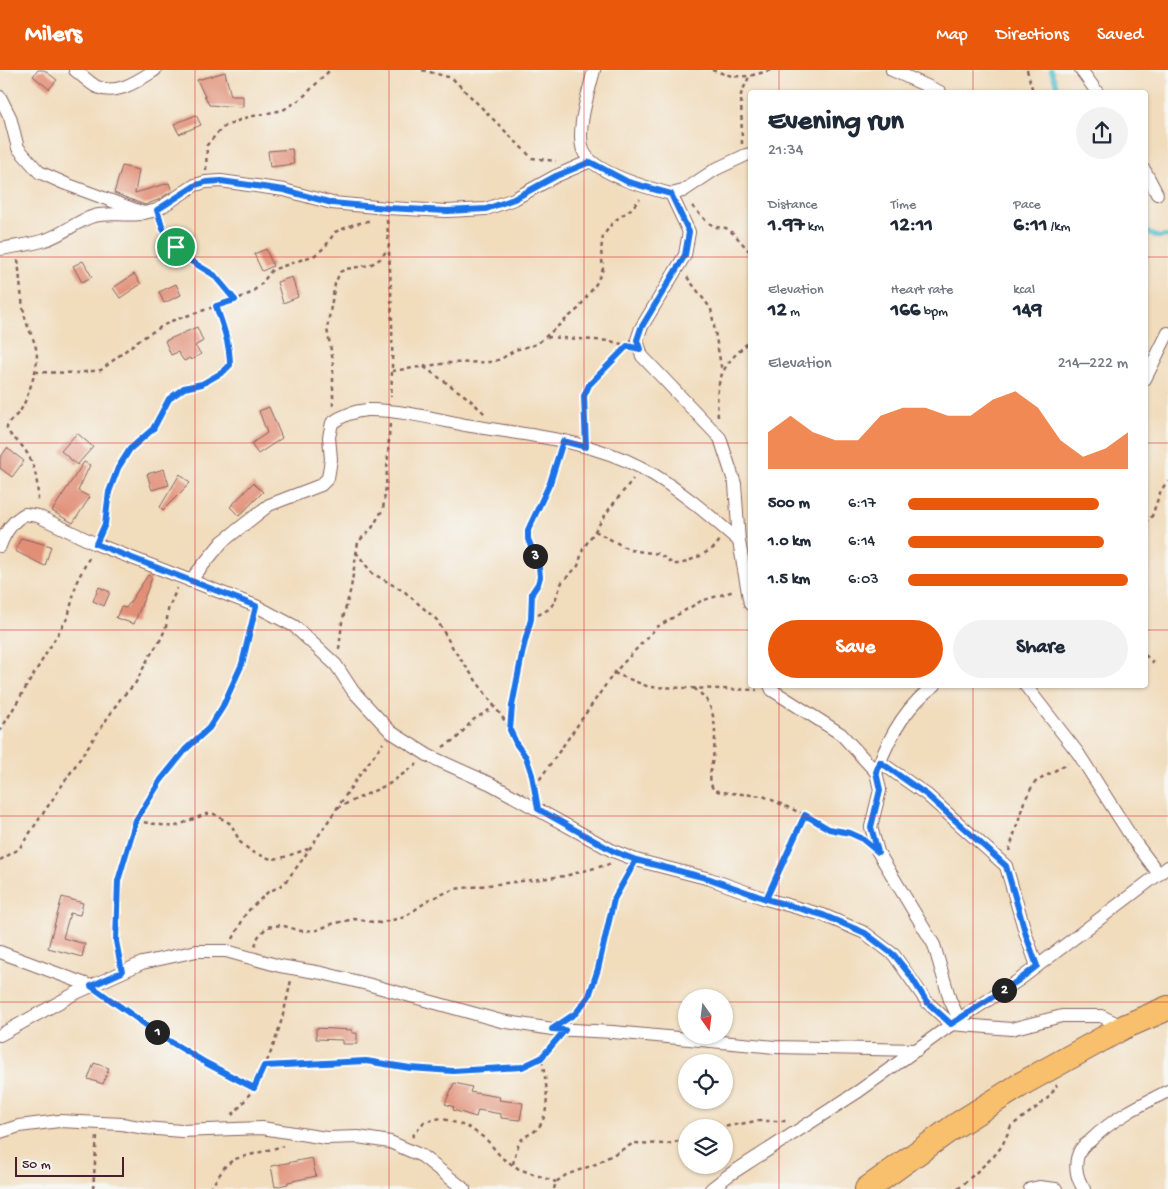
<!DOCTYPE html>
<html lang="en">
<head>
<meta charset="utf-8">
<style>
	:root { --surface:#fff; --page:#f2f2f3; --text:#1f2937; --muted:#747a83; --accent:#ea580c }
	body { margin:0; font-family:"Gochi Hand",sans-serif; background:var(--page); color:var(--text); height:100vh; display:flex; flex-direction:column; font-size:19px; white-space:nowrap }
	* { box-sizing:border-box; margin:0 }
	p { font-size:16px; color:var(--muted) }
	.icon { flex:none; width:28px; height:28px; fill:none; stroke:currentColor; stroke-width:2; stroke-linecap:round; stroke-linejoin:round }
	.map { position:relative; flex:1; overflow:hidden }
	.details { position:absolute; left:748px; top:20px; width:400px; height:598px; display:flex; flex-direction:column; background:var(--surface); border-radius:5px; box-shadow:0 1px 4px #0004 }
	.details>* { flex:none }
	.needle { width:32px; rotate:166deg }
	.buttons { position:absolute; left:678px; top:919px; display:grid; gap:10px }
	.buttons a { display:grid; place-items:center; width:55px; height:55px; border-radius:50%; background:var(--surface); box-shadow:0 1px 4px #0004; font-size:25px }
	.scale { position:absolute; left:15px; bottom:12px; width:109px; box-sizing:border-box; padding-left:5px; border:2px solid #4a1f2b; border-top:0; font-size:14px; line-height:18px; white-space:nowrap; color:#4a1f2b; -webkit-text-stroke:4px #f6f6f2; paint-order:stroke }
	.pin { position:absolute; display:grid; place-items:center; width:42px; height:42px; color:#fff; margin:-21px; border:2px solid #fff; border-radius:50%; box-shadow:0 1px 5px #0007 }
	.km { position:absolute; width:25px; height:25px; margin:-12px; border-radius:50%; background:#222; color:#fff; font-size:14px; line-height:25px; text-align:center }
	.round { display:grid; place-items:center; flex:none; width:52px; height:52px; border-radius:26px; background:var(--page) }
	.head { display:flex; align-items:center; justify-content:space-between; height:85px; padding:0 20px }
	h1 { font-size:28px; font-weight:700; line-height:38px }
	.figures { display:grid; grid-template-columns:repeat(3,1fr); gap:8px; height:85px; padding:5px 20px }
	.figures div { display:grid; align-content:center }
	.figures b { font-size:21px; font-weight:700 }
	.figures small { font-size:14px; font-weight:400 }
	.figures p { font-size:14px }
	.chart { height:140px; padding:10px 20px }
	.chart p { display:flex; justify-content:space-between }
	.chart svg { width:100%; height:90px; margin-top:5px; fill:var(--accent); opacity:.7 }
	.button { display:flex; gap:10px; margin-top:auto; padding:10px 20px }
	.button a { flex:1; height:58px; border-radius:30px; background:var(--accent); color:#fff; font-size:20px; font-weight:700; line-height:58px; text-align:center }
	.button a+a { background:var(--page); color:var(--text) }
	ul { padding:0 20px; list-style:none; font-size:16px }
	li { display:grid; grid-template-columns:80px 60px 1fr; align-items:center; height:38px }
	li i { height:12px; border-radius:6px; background:var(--accent) }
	header { display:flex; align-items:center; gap:30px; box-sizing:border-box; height:70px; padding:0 25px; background:var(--accent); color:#fff }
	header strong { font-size:24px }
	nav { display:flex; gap:28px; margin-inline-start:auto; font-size:18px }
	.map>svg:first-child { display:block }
</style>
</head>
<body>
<header>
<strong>Milers</strong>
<nav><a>Map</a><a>Directions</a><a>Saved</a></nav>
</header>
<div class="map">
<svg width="1168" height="1119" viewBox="0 0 1168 1119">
	<rect width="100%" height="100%" fill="#f6f6f2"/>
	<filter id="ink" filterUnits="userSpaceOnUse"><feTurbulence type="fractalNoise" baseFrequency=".02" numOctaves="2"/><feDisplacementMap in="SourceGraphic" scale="10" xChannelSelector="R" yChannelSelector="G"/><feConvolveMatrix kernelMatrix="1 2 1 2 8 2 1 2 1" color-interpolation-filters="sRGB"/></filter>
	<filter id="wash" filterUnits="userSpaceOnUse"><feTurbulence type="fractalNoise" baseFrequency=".0096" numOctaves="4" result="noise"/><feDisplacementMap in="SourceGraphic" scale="20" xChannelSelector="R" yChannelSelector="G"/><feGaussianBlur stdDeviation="1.12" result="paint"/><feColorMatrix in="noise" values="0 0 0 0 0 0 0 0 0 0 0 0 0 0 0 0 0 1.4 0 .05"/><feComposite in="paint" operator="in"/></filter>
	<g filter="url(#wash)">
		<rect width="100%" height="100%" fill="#f1dcbc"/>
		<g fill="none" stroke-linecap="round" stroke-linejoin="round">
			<g stroke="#52becd" stroke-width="4.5">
				<polyline points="1051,0 1059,22"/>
				<polyline points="1145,161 1158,167 1168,166"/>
			</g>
		</g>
		<g id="blocks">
			<g fill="#e18f77">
				<polygon points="38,0 44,0 57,10 49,19 33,6"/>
				<polygon points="225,2 231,26 243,26 243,37 209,35 197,10"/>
				<polygon points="196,45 201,55 179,64 174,54"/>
				<polygon points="292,79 294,94 270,97 268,81"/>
				<polygon points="122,96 139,100 135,123 169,113 172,121 158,130 145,135 114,123"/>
				<polygon points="266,179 273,196 262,201 254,184"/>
				<polygon points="83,191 92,207 82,212 73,196"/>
				<polygon points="134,204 141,214 120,228 113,218"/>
				<polygon points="292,207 298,227 283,233 277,212"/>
				<polygon points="176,214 181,225 164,233 159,222"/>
				<polygon points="197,257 203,271 195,276 201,284 191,290 190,288 184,291 178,282 171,285 165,271"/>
				<polygon points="269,337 282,368 258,384 251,374 267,363 259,341"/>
				<polygon points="77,363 93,377 77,395 61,381"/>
				<polygon points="7,378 24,391 12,407 0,398 0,388"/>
				<polygon points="84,392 90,395 78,421 90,427 73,453 52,441"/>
				<polygon points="164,399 169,415 152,420 147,404"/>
				<polygon points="180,404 190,413 163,440 160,437"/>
				<polygon points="253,413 263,422 239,446 230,437"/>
				<polygon points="21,468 51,476 45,496 15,481"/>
				<polygon points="148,505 152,508 134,554 116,548 121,537 126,538"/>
				<polygon points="99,517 110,522 104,536 93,531"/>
				<polygon points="62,827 83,833 80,845 70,843 63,868 85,874 82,887 48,878"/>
				<polygon points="316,958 352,960 352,963 357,963 357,974 342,974 342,970 316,969"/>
				<polygon points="94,993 109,998 103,1014 88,1009"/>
				<polygon points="454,1013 472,1017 470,1022 500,1027 499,1030 523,1033 520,1050 501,1048 501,1044 478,1040 476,1047 453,1040 454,1037 445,1034"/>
				<polygon points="312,1088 316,1106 288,1112 288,1114 275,1117 271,1096"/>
			</g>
		</g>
	</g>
	<g filter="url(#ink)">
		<use href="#blocks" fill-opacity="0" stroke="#84615e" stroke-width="1"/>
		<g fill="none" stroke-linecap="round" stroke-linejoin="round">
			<g stroke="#84615e" stroke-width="14">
				<g id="street">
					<path d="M75 0C82 5 89 13 97 17 117 26 139 10 155 0"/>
					<path d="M594 0C589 21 576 59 583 80 592 103 648 118 671 124L689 162 685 185 641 258 637 270 642 286 720 368 735 414 739 471 750 534"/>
					<polyline points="892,0 940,22"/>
					<polyline points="1081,0 1097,22"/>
					<polyline points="0,27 10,47 18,78 39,102 66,114 144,143 157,140 195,115 206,112 221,111 284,120 332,133 387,138 447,141 486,139 514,129 556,106 590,91"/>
					<polyline points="1145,101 1157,124"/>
					<polyline points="671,124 683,121 716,99 746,85 750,84"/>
					<path d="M0 179C15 176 31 175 45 170 62 165 78 150 94 146 109 142 124 146 140 144"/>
					<polyline points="1145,309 1168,263"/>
					<path d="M0 476C5 462 12 451 25 444L38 446 96 474 256 536 294 556 336 595 353 621 391 662 429 686 491 714 613 781 636 790 710 809 766 829 823 845 865 863 894 885 927 932 951 954 1011 959 1062 946H1101L1124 957"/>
					<path d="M190 511 222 472 269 435 321 415 328 408 331 389 329 367 332 353C343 345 354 341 367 340 396 339 436 349 465 355 525 365 587 369 642 398 677 417 709 445 739 471"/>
					<polyline points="770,615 772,620 841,664 876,702 880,720 871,757 878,782 934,875 950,930 959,949"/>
					<polyline points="1025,615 1078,683 1134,771 1159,804"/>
					<polyline points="880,692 927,725 1006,796 1026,865 1037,896"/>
					<path d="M877 700C889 666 906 636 935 615"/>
					<polyline points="0,882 91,916"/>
					<polyline points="0,965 74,924 142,893 197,881 226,881 280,896 322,903 367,914 501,951 552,959 613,962 775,977 917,980"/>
					<polyline points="0,1062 19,1056 59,1051 122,1054 145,1058 181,1061 262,1058 326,1068 358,1067 390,1072 422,1086 464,1119"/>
					<polyline points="711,1119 729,1105 859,1021 959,949 1019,910 1168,797"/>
					<polyline points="1030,1119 1039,1117 1056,1119"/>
					<path d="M1084 1119C1076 1108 1073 1092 1081 1079 1083 1076 1087 1073 1090 1071 1112 1049 1140 1035 1168 1021"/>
				</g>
			</g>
			<g stroke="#84615e" stroke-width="26">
				<polyline id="highway" points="867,1119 955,1056 1025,1012 1124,957 1168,938"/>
			</g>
			<g stroke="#84615e" stroke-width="2.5" stroke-dasharray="4 4" stroke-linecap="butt">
				<polyline points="422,0 452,8 532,88 556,91"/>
				<path d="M712 0C738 9 745 8 771 0"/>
				<polyline points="1027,0 1033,22"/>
				<polyline points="742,74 741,24 749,7"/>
				<polyline points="206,100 207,75 222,58 244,48 283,40 301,29 330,0"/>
				<polyline points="692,136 707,152 716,157 726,158 734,164 750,182"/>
				<path d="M387 150C391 209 394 268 391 327"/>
				<polyline points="161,151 163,159 176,177 191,191 214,205 235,230"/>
				<path d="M18 190C20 208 21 230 25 247 30 267 40 274 36 298 34 307 25 335 20 341 16 347 6 352 7 359 9 365 18 371 22 376 36 393 38 412 38 434"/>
				<polyline points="687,207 711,239 722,302"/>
				<polyline points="547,267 610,271 625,275"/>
				<polyline points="424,297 468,328 485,344"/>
				<polyline points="392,301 448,293 491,292 501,289 515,280 537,274 578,239 596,214 603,199 601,180 603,166 613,152 631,139 640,129"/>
				<polyline points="35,302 77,303 101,300 139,270 171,251 235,230 251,223 262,213 272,200 315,185 325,177 335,162 352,155 372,150"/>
				<polyline points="333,336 333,291 327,259 335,214 340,202 346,199 370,195 380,189 388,179"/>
				<path d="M718 347C715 309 721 296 750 271"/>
				<polyline points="585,363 584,326 589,315 626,277"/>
				<polyline points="1145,453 1152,446 1161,420 1168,411"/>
				<polyline points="595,461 630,480 659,484 673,494 681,494 700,486 715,477 720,470"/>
				<path d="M101 463C110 443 108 420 117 399 125 382 141 373 153 359 160 350 162 337 170 329 178 319 190 318 201 314 211 310 222 302 230 295 230 274 223 256 216 236"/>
				<polyline points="356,482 372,503 405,522 437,550 454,580 505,651 517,675 526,687 535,723"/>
				<polyline points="531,549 549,539 554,533 562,512 578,496 583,479 610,438 633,409"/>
				<polyline points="339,579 342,552 351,518 358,472 372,458 383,439 386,416 390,353"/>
				<polyline points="1145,585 1154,593"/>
				<polyline points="614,603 649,617 757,620"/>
				<path d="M694 618C698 622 703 625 706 629 717 646 716 669 713 688 711 699 708 708 713 719L720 722 763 726 805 745 829 759 850 763 861 768"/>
				<polyline points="510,659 512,636 523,579 531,549 532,523 538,514 540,507 539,496 528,469 528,460 550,413 560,382"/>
				<polyline points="0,661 68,547 77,511 90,486"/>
				<polyline points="443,677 457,668 473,650 494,637"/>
				<polyline points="535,716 614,603 657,557 701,531 734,521"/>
				<polyline points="337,738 389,714 417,694"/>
				<polyline points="136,751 174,757 206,744 214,744 231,754 240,772 252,782 271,789 281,788 308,779"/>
				<polyline points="1009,781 1024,732 1034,713 1068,693"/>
				<polyline points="0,790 19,779 121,628 135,614 149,587 161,569 166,557 168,540 177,518"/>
				<polyline points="771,818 805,745"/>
				<polyline points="233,869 246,843 268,822 279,817 286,811 300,793 356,710 383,673"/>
				<polyline points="255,876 258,867 267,857 281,855 301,861 317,860 332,854 354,849 380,853 405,847 430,829 455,819 565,806 610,794"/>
				<path d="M120 888C112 849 118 786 136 750 147 729 162 709 177 691 192 673 210 659 221 639 238 611 245 580 253 549"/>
				<polyline points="104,925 166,969 206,993 254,1017"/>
				<path d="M570 947C604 924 600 864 614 829 618 820 624 811 629 802"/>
				<polyline points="264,996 365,991 410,998 453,1001 522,997 541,988 555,972"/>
				<path d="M232 1045C266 1012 282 955 291 910"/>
				<polyline points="718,1058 756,1051 788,1051"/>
				<polyline points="412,1067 424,1052 441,1048 468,1057 486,1069 502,1088 519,1099 556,1112"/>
				<path d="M513 1094C515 1086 517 1074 523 1068 526 1065 532 1064 536 1060 553 1044 546 1008 541 988"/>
				<polyline points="93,1119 97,1066"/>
				<polyline points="210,1119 226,1095 235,1089 283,1076"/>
				<polyline points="554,1119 556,1112 566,1105 596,1094 634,1073 667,1074 686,1069"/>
				<polyline points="958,1119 994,1086 1002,1076 1011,1056 1040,1035 1050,1026 1057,1015"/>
			</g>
			<use href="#street" stroke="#fff" stroke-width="12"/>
			<use href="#highway" stroke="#f8bf6c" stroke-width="24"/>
		</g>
	</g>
	<g fill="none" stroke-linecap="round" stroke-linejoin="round" filter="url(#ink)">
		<g stroke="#fff" stroke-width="10">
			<path id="route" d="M176 177 191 191 214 205 235 230 216 236C223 256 230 274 230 295L223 302 202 314 184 318 169 329 153 359 130 379 118 398 109 422 105 454 96 474 256 536 242 594 222 638 209 658 186 679 161 710 136 750 118 811 116 871 122 902 91 916 166 969 206 993 254 1018 264 996 366 991 410 998 453 1001 522 997 541 988 565 960 552 959 576 943 589 926 598 899 614 829 636 790 710 809 766 829 823 845 865 863 894 885 910 905 927 932 951 954 1019 910 1037 896 1026 865 1006 796 927 725 880 692 876 702 880 720 871 757 878 782 861 768 850 763 829 759 805 745 766 829 710 809 636 790 613 781 538 739 532 705 526 687 517 675 510 660 512 636 523 579 531 549 532 523 538 514 540 507 539 496 528 469V460L550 413 563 371 586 377 584 326 589 315 627 276 640 279 637 270 641 258 685 185 689 162 671 124 628 112 590 92 556 106 514 129 486 139 447 141 387 138 332 133 284 120 221 111 206 112 196 115 157 140 163 159 176 177"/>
		</g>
		<use href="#route" stroke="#1a73e8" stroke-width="6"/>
	</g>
	<path fill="none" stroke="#d62828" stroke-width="1" stroke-opacity="0.55" d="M195 0V1119M389 0V1119M584 0V1119M779 0V22M973 0V22M0 187H750M1145 187H1168M0 373H750M1145 373H1168M0 560H750M1145 560H1168M779 615V1119M973 615V1119M0 746H1168M0 932H686M724 932H1168"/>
</svg>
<div class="buttons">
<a><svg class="needle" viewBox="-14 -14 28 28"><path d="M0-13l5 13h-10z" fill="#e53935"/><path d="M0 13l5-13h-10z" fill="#747a83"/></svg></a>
<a><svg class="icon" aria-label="locate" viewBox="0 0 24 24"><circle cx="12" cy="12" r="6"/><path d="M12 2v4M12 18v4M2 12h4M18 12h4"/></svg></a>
<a><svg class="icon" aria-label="layers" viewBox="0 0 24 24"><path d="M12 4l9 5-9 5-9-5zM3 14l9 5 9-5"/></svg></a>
</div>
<div class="scale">50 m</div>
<div class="pin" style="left:176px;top:177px;background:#1e9e55"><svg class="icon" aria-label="arrive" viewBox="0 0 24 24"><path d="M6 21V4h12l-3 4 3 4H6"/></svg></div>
<b class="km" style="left:157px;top:962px">1</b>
<b class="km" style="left:1004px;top:920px">2</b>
<b class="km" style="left:535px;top:486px">3</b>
<section class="details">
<div class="head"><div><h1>Evening run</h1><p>21:34</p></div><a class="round"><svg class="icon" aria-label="share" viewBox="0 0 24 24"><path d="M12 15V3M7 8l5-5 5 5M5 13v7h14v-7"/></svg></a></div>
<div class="figures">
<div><p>Distance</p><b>1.97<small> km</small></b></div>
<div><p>Time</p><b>12:11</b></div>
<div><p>Pace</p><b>6:11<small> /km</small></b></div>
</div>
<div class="figures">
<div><p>Elevation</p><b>12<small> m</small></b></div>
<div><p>Heart rate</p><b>166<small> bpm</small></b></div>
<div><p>kcal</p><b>149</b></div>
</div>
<div class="chart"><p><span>Elevation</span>214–222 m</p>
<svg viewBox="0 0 160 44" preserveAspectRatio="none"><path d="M0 44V26L10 18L20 26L30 30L40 30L50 18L60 14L70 14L80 18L90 18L100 10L110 6L120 14L130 30L140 38L150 34L160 26V44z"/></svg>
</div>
<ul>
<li><b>500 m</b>6:17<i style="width:87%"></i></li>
<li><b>1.0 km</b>6:14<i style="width:89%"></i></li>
<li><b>1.5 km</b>6:03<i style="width:100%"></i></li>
</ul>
<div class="button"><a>Save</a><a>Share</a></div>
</section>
</div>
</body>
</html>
